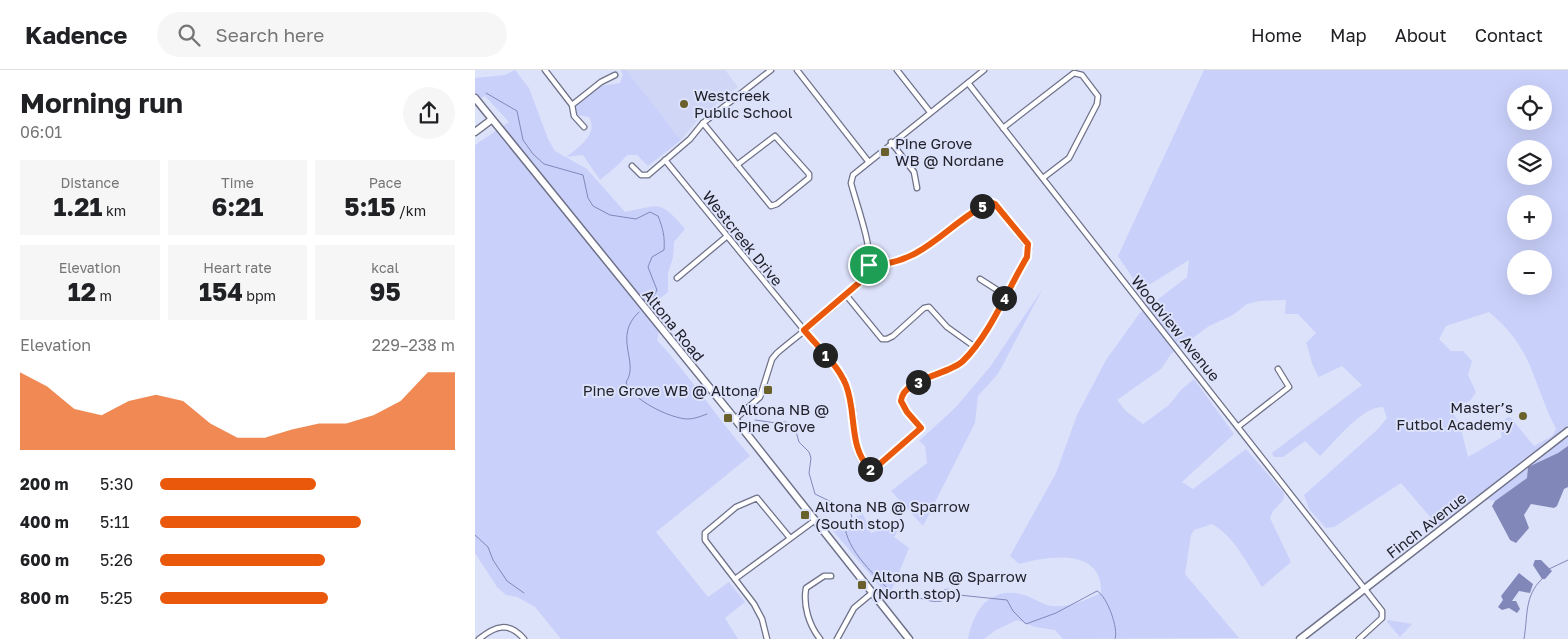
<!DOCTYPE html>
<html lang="en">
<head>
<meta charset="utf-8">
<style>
	:root { --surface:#fff; --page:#f6f6f6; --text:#202124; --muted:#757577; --line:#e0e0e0; --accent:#ea580c }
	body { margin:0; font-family:"Golos Text",sans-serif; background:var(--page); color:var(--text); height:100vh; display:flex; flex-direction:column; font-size:19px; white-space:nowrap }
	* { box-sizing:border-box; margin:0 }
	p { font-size:16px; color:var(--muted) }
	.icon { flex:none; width:28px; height:28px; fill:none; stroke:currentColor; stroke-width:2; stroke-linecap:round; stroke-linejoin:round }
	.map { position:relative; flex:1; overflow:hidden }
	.drawer { display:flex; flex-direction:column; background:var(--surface); width:475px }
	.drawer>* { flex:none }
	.fabs { position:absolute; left:1032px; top:15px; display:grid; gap:10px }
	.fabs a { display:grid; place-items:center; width:45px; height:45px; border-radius:50%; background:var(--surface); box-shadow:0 5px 20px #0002; font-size:25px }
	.pin { position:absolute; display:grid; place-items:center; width:42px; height:42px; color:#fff; margin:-21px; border:2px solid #fff; border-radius:50%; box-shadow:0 1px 5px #0007 }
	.km { position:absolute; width:25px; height:25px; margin:-12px; border-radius:50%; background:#222; color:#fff; font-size:14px; line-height:25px; text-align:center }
	.round { display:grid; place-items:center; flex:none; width:52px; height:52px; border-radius:26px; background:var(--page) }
	.summary { display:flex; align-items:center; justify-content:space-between; height:85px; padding:0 20px }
	h1 { font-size:28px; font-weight:700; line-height:38px }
	.figures { display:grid; grid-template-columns:repeat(3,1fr); gap:8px; height:85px; padding:5px 20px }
	.figures div { display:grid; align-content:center; border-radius:0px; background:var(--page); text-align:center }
	.figures b { font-size:25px; font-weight:700 }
	.figures small { font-size:14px; font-weight:400 }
	.figures p { font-size:14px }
	.chart { height:140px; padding:10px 20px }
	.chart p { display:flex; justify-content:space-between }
	.chart svg { width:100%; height:90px; margin-top:5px; fill:var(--accent); opacity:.7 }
	ul { padding:0 20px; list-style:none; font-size:16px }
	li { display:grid; grid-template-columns:80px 60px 1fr; align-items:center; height:38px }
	li i { height:12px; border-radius:6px; background:var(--accent) }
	header { display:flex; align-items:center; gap:30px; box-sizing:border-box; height:70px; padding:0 25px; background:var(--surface); border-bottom:1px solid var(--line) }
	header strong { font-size:24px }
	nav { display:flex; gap:28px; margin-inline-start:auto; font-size:18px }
	.search { width:350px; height:45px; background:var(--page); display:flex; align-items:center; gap:12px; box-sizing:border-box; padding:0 18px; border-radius:28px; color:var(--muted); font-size:19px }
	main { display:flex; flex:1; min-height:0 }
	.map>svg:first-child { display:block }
</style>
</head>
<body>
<header>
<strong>Kadence</strong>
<div class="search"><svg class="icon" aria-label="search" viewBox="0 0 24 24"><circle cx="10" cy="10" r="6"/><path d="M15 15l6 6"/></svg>Search here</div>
<nav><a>Home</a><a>Map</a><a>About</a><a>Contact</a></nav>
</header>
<main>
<section class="drawer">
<div class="summary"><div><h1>Morning run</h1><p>06:01</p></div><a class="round"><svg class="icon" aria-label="share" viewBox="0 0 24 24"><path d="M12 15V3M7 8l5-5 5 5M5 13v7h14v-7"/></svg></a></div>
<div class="figures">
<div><p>Distance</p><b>1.21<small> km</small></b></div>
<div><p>Time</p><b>6:21</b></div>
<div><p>Pace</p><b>5:15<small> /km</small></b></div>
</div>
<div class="figures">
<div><p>Elevation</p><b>12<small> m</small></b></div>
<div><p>Heart rate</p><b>154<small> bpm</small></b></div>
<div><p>kcal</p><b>95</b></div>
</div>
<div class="chart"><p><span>Elevation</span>229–238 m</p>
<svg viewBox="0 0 160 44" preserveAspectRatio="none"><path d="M0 44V6L10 13L20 24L30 27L40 20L50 17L60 20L70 31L80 38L90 38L100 34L110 31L120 31L130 27L140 20L150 6L160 6V44z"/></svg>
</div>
<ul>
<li><b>200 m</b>5:30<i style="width:53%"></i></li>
<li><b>400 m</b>5:11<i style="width:68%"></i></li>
<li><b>600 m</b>5:26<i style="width:56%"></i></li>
<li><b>800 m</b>5:25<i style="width:57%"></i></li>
</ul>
</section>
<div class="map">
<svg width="1093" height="569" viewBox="0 0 1093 569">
	<rect width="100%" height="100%" fill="#dde2fb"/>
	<polygon fill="#d0d6f6" points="151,0 250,0 263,17 225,47 206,70"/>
	<g fill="#c9d0fa" fill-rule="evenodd">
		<path d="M40 0 54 18 73 69 80 81 112 99 150 142C186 135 185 130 210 159L199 172 198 187 193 203V222L183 230C183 244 186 257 182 270 216 307 242 348 275 386L181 462 233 527 254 512 270 532 250 548 263 569H86L60 537 42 527 31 525 22 517 0 483V75L34 52 10 26 0 31V8L30 5Z"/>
		<path d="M146 0H151L206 70 173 96 162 85H152L144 94 125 110 108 85 91 87C103 78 124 64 114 47L103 45 100 40 101 36 126 16 145 13 148 5Z"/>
		<path d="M729 0H1093V376L1083 383 1053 397 1052 408 1020 431 1004 428 963 456 926 413 859 457 851 458 834 439 829 425 903 359 912 348 908 337C887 336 860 372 845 386L830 371 808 387H799L797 383 887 315 867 296 844 307C834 291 837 288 831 273L841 263 823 244H810L811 230 784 231 772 234 758 245 734 256 696 284 686 299 642 330 651 341 668 354 694 335 706 320 719 309 759 364 707 412 718 419 771 379 809 423V429L798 441 795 448 816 492 787 517C773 495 760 467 737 454L719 460 716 465 710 504 764 568 588 569 580 560 560 557 542 550 521 560 509 569H493C499 538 517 514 552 526 560 529 569 535 577 536 595 538 610 530 626 523 628 477 573 486 544 494L535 486 581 403 602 345 631 290 664 244 712 207 714 190 666 220 643 186ZM1041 24H1069V51H1041ZM1041 79H1069V106H1041ZM1041 134H1069V161H1041ZM1041 189H1069V216H1041ZM1014 242C1059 279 1057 312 1081 359L1077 366 1059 376 1036 348 1033 347 1024 354 1027 367 993 387 985 355 977 342 978 337 995 331 1001 322 993 305 997 291 988 281H976L964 269 971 256Z"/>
		<polygon points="568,218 523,304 503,326 500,353 448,456 416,421 452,393 450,376 444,371 481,337 515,297"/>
		<polygon points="388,444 396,463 428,452 419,467 434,478 414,527 355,457"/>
		<polygon points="913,550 937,554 925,567 912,552"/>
	</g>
	<g fill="#8188b9">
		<polygon points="1093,376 1093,417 1089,419 1082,436 1079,438 1056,434 1049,445 1054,458 1041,473 1035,470 1017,436 1020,431 1052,408 1053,397 1083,383"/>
		<polygon points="1060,490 1066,490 1077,501 1070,509 1067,509 1058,495"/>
		<polygon points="1044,503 1058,514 1055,523 1044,521 1037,531 1041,531 1045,539 1042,543 1034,538 1027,540 1023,537 1028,530 1026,526"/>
	</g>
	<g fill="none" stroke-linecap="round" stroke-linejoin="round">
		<g stroke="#8188b9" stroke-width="1">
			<path d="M11 23 42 41 48 70 58 84 69 94 108 105 113 128 118 136 135 145 161 149 175 142 183 146C188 158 190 167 189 180L177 187 173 197 182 220 175 233"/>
			<path d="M164 242C137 267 165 292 151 312 155 329 196 349 213 349 219 349 227 346 232 344"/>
			<path d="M280 350 301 353 311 352 320 358 324 372 334 382 336 388 334 403 340 424 375 441 377 447 370 454C370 480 403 508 420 526 427 529 431 528 439 528 450 527 451 533 467 531L469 520 473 519 484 525 532 530 538 541 551 554 581 543 622 521C632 526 644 559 640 569"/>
			<polyline points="0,465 13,477 18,490 32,511 49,523"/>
			<polyline points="1074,499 1093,490"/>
			<path d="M1049 569C1053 546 1049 526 1067 509"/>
		</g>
		<g stroke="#6e7188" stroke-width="7">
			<g id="street">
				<polyline points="70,0 97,35 99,46 109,57"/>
				<polyline points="322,0 393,91"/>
				<polyline points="422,0 455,42"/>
				<polyline points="493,13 907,541 907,548 884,569"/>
				<polyline points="97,35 126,12 140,5"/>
				<polyline points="228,53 296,136 302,134 334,108 334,104 300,66 262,95"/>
				<polyline points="528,58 599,3 607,5 623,26 622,34 594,88 568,108"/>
				<polyline points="416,72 439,102 442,118"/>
				<path d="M190 90 365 304C371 315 376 327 378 340 381 357 376 395 399 399L446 358 431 342 426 331C427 308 474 304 488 291 513 268 534 218 552 187L554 178 520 134 515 132C471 154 449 195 394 195"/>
				<polyline points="157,96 166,105 173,105 215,69 228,53 296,0"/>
				<polyline points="202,208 251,167"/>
				<polyline points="505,209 530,225"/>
				<polyline points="371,225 407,269 412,269 418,266 449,238 454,237 472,257 500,277"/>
				<path d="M260 349 285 327 297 289 302 283C322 265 391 217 394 192 396 173 381 133 376 113L378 105 509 0"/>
				<polyline points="764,356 814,317 803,299"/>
				<polyline points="260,509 339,451"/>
				<path d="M4 569C20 556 34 551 49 569"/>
				<polyline points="292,569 287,549 279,534 230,470 230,463 261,437 282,428 315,468"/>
				<path d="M345 569C334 555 328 536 331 518L349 506H356"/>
				<polyline points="362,569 379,538 397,523"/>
			</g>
		</g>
		<g stroke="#6e7188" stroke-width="9">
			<g id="secondary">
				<polyline points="0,28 260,349 434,569"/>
				<polyline points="0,62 16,50"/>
				<polyline points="825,569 1093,361"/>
			</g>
		</g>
		<use href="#street" stroke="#fff" stroke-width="4.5"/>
		<use href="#secondary" stroke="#fff" stroke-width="6"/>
	</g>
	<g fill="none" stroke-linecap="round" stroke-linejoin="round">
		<g stroke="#fff" stroke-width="10">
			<path id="route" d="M515 132 520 134 553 174 552 187C533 219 514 266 488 291 474 305 428 308 426 331L432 342 446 358 399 399H395C373 377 382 343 371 315 363 295 343 277 329 260L385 212 394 195C449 195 471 154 515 132Z"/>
		</g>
		<use href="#route" stroke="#ea580c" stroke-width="6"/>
	</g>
	<g fill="#6a602c" stroke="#dde2fb" stroke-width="2">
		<circle cx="209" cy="34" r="5"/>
		<rect x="405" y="77" width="10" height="10" rx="2.5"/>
		<rect x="288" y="315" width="10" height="10" rx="2.5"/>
		<circle cx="1048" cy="346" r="5"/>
		<rect x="248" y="343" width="10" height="10" rx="2.5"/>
		<rect x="325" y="440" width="10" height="10" rx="2.5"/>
		<rect x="382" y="510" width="10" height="10" rx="2.5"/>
	</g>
	<g text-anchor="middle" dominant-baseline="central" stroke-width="4" stroke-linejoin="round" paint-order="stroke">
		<g font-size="15" fill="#21222b" stroke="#dde2fb" text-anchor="start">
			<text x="219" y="25">Westcreek<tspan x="219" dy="17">Public School</tspan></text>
			<text x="420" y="73">Pine Grove<tspan x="420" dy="17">WB @ Nordane</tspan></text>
			<text x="283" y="320" text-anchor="end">Pine Grove WB @ Altona</text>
			<text x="1038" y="337" text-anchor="end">Master’s<tspan x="1038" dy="17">Futbol Academy</tspan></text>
			<text x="263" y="339">Altona NB @<tspan x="263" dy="17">Pine Grove</tspan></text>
			<text x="340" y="436">Altona NB @ Sparrow<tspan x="340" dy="17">(South stop)</tspan></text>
			<text x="397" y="506">Altona NB @ Sparrow<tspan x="397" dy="17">(North stop)</tspan></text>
		</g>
		<g font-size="15" fill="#21222b" stroke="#dde2fb">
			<text transform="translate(268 168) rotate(51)">Westcreek Drive</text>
			<text transform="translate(199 255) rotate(51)">Altona Road</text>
			<text transform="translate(701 258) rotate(51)">Woodview Avenue</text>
			<text transform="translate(951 455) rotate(-38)">Finch Avenue</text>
		</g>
	</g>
</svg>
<div class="fabs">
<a><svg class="icon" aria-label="locate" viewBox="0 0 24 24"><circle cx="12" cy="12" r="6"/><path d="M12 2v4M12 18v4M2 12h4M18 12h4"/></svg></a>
<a><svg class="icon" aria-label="layers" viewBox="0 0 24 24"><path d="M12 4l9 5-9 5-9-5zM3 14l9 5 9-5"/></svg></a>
<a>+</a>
<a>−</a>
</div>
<div class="pin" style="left:394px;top:195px;background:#1e9e55"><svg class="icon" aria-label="arrive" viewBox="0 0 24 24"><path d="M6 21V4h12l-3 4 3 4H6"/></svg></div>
<b class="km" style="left:350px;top:285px">1</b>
<b class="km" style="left:395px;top:399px">2</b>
<b class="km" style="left:443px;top:312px">3</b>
<b class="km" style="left:529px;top:228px">4</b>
<b class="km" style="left:507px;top:136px">5</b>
</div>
</main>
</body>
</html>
